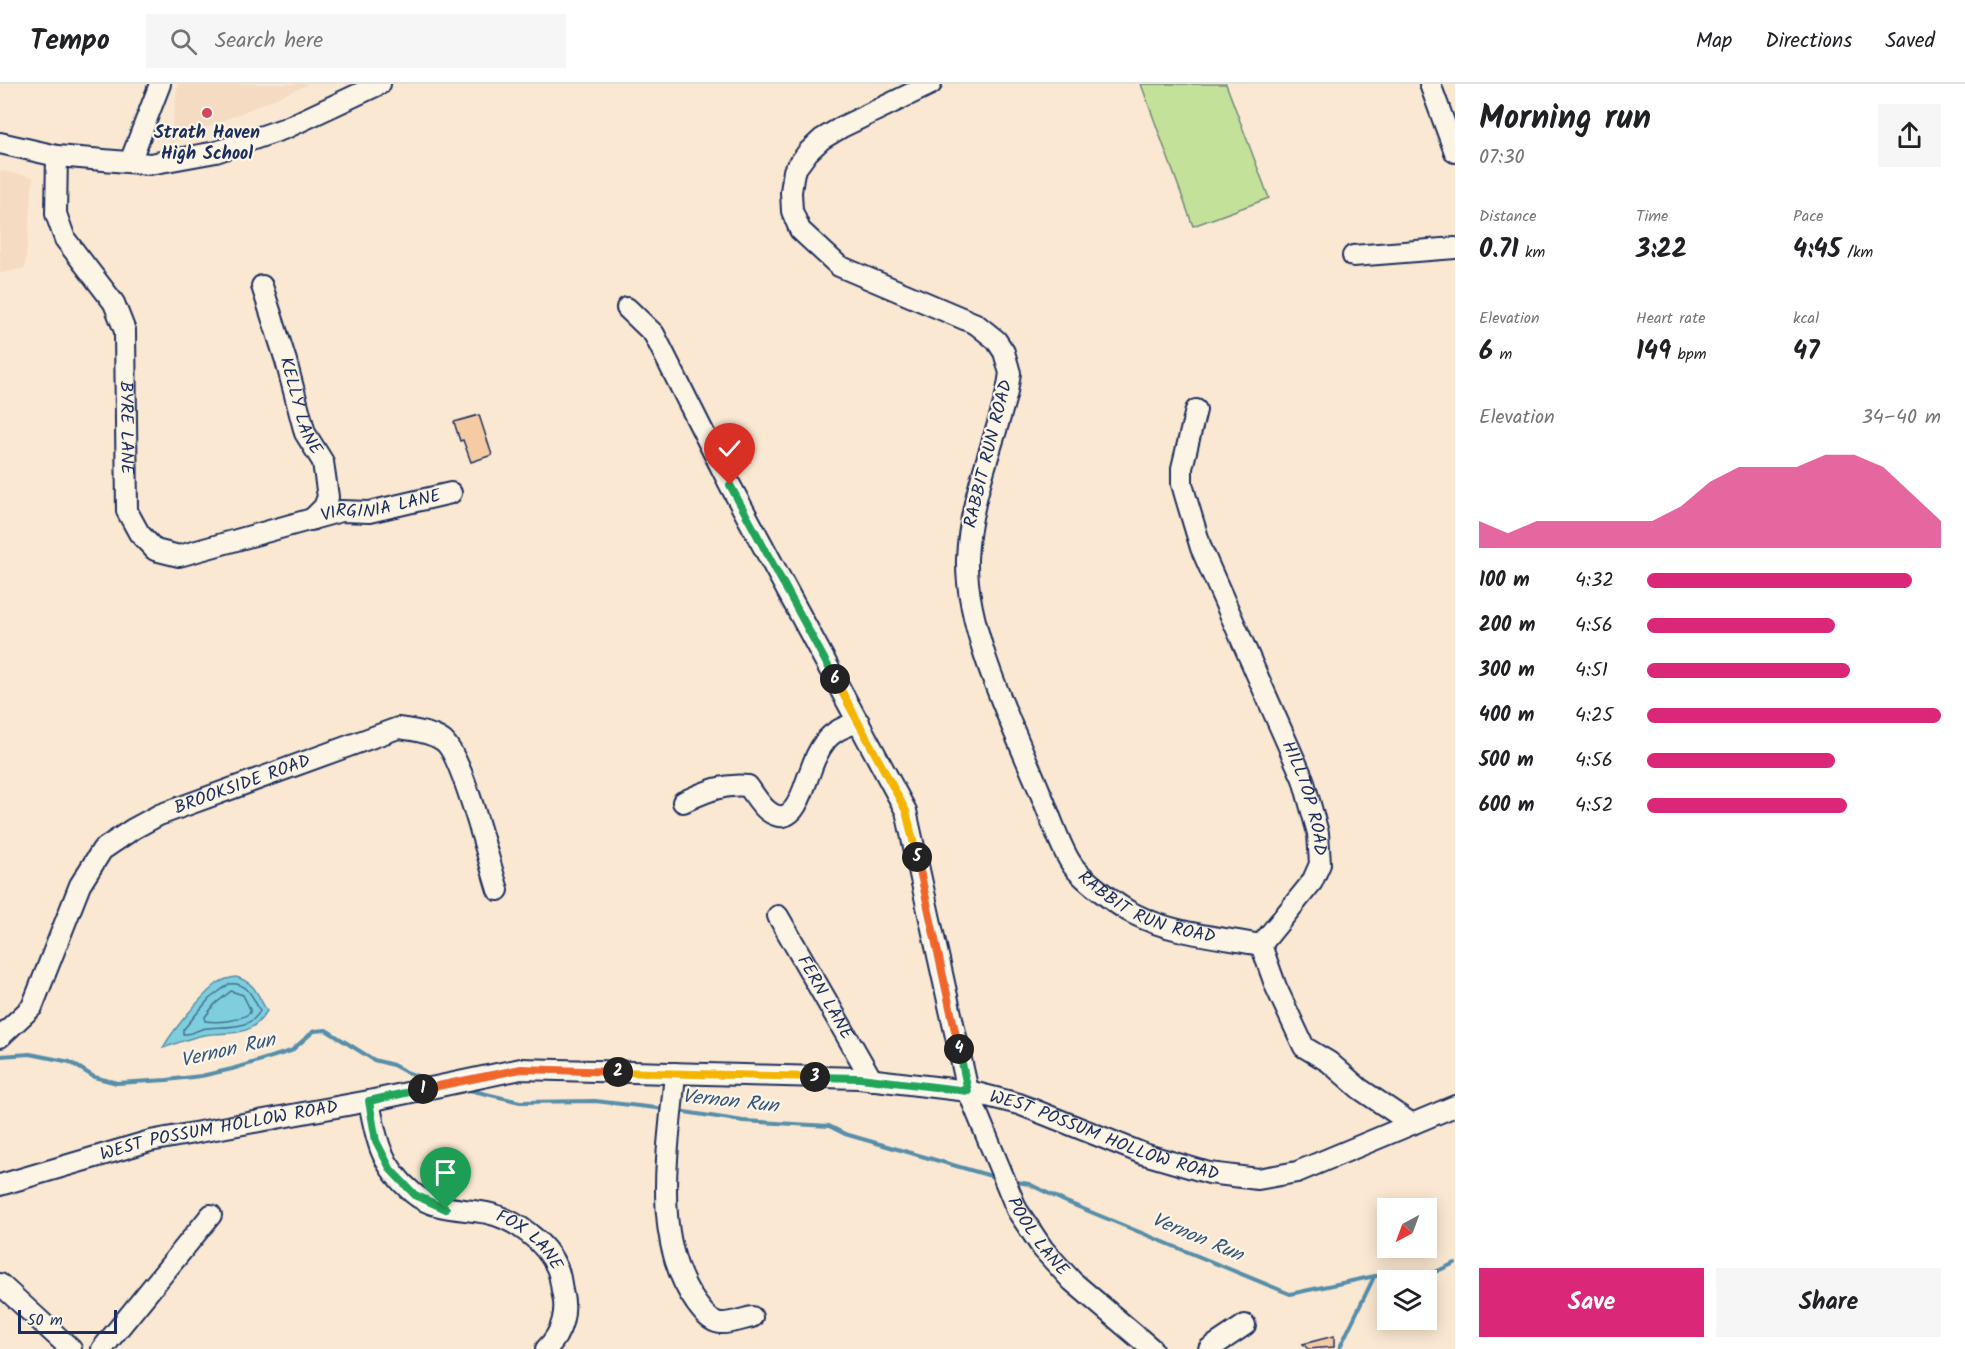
<!DOCTYPE html>
<html lang="en">
<head>
<meta charset="utf-8">
<style>
	:root { --surface:#fff; --page:#f6f6f6; --text:#202124; --muted:#757577; --line:#e0e0e0; --accent:#db2777 }
	body { margin:0; font-family:Kalam,sans-serif; background:var(--page); color:var(--text); height:100vh; display:flex; flex-direction:column; font-size:22px; white-space:nowrap }
	* { box-sizing:border-box; margin:0 }
	p { font-size:20px; color:var(--muted) }
	.icon { flex:none; width:33px; height:33px; fill:none; stroke:currentColor; stroke-width:2; stroke-linecap:round; stroke-linejoin:round }
	.map { position:relative; flex:1; overflow:hidden }
	.drawer { display:flex; flex-direction:column; background:var(--surface); width:510px }
	.drawer>* { flex:none }
	.needle { width:39px; rotate:221deg }
	.tools { position:absolute; left:1377px; top:1114px; display:grid; gap:12px }
	.tools a { display:grid; place-items:center; width:60px; height:60px; border-radius:0px; background:var(--surface); box-shadow:0 3px 15px #0003; font-size:30px }
	.scale { position:absolute; left:18px; bottom:15px; width:99px; box-sizing:border-box; padding-left:6px; border:3px solid #1b2f5e; border-top:0; font-size:16px; line-height:21px; white-space:nowrap; color:#1b2f5e; -webkit-text-stroke:4px #fcf5e5; paint-order:stroke }
	.pin { position:absolute; display:grid; place-items:center; width:51px; height:51px; color:#fff; margin:-62px -26px; border-radius:50% 50% 50% 0; rotate:-45deg; box-shadow:0 0 6px #0007 }
	.pin .icon { rotate:45deg }
	.km { position:absolute; width:30px; height:30px; margin:-15px; border-radius:50%; background:#222; color:#fff; font-size:16px; line-height:30px; text-align:center }
	.round { display:grid; place-items:center; flex:none; width:63px; height:63px; border-radius:0px; background:var(--page) }
	.headline { display:flex; align-items:center; justify-content:space-between; height:102px; padding:0 24px }
	h1 { font-size:33px; font-weight:700; line-height:45px }
	.stats { display:grid; grid-template-columns:repeat(3,1fr); gap:9px; height:102px; padding:6px 24px }
	.stats div { display:grid; align-content:center }
	.stats b { font-size:26px; font-weight:700 }
	.stats small { font-size:16px; font-weight:400 }
	.stats p { font-size:16px }
	.chart { height:168px; padding:12px 24px }
	.chart p { display:flex; justify-content:space-between }
	.chart svg { width:100%; height:108px; margin-top:6px; fill:var(--accent); opacity:.7 }
	.cta { display:flex; gap:12px; margin-top:auto; padding:12px 24px }
	.cta a { flex:1; height:69px; border-radius:0px; background:var(--accent); color:#fff; font-size:24px; font-weight:700; line-height:69px; text-align:center }
	.cta a+a { background:var(--page); color:var(--text) }
	ul { padding:0 24px; list-style:none; font-size:20px }
	li { display:grid; grid-template-columns:96px 72px 1fr; align-items:center; height:45px }
	li i { height:15px; border-radius:8px; background:var(--accent) }
	header { display:flex; align-items:center; gap:36px; box-sizing:border-box; height:84px; padding:0 30px; background:var(--surface); border-bottom:2px solid var(--line) }
	header strong { font-size:28px }
	nav { display:flex; gap:33px; margin-inline-start:auto; font-size:21px }
	.search { width:420px; height:54px; background:var(--page); display:flex; align-items:center; gap:15px; box-sizing:border-box; padding:0 21px; border-radius:0px; color:var(--muted); font-size:22px }
	main { display:flex; flex:1; min-height:0 }
	.map>svg:first-child { display:block }
</style>
</head>
<body>
<header>
<strong>Tempo</strong>
<div class="search"><svg class="icon" aria-label="search" viewBox="0 0 24 24"><circle cx="10" cy="10" r="6"/><path d="M15 15l6 6"/></svg>Search here</div>
<nav><a>Map</a><a>Directions</a><a>Saved</a></nav>
</header>
<main>
<div class="map">
<svg width="1455" height="1265" viewBox="0 0 1455 1265">
	<rect width="100%" height="100%" fill="#fae8d2"/>
	<filter id="ink" filterUnits="userSpaceOnUse"><feTurbulence type="fractalNoise" baseFrequency=".0167" numOctaves="2"/><feDisplacementMap in="SourceGraphic" scale="12" xChannelSelector="R" yChannelSelector="G"/><feConvolveMatrix kernelMatrix="1 2 1 2 8 2 1 2 1" color-interpolation-filters="sRGB"/></filter>
	<g filter="url(#ink)">
		<g fill="#f4dbc2">
			<polygon points="178,0 309,0 170,59"/>
			<polygon points="0,87 33,93 25,184 0,189"/>
		</g>
		<polygon fill="#c4e199" stroke="#70887c" stroke-width="1.5" points="1141,0 1226,0 1269,114 1193,142"/>
		<path fill="#7fcedd" stroke="#578eaa" stroke-width="1.5" d="M236 893C256 899 257 911 267 927 249 955 232 947 204 951 191 953 176 960 163 964 172 947 203 910 218 899 224 895 229 894 236 893Z"/>
		<g fill="none" stroke-linecap="round" stroke-linejoin="round">
			<g stroke="#436f91" stroke-width="1.5">
				<path d="M229 900C248 898 252 912 260 927 249 948 221 941 202 945 195 947 190 951 183 950V946L209 915Z"/>
				<path d="M231 907 243 911 250 925V929C239 937 218 939 205 937V933L215 920Z"/>
			</g>
			<g stroke="#578eaa" stroke-width="4">
				<polyline points="0,972 30,970 70,978 94,993 117,999 167,996 201,992 232,985 291,967 314,947 326,946 374,976 393,981 406,988 428,996"/>
				<polyline points="465,1005 520,1018 595,1017 665,1025"/>
				<polyline points="678,1027 743,1037 829,1042 845,1050 998,1094"/>
				<polyline points="1011,1097 1029,1100 1064,1117 1290,1210 1375,1192 1433,1189 1455,1179"/>
				<polyline points="1339,1265 1374,1193"/>
			</g>
		</g>
		<g fill="#f5cba4" stroke="#1b2f5e" stroke-width="1.5">
			<polygon points="479,331 492,371 471,378 463,356 460,357 454,338"/>
			<polygon points="1334,1252 1334,1263 1308,1265 1303,1260"/>
		</g>
		<g fill="none" stroke-linecap="round" stroke-linejoin="round">
			<g stroke="#1b2f5e" stroke-width="24">
				<g id="minor">
					<path id="s1" d="M931 0 842 43 822 55 808 68 794 87 791 108 792 127 800 146 839 182 976 240 996 256 1004 268 1010 289 1007 308C993 363 969 418 967 475 965 546 1013 643 1040 708 1049 728 1059 761 1071 779 1079 793 1118 822 1134 830 1173 850 1219 853 1261 861"/>
					<polyline points="1430,0 1455,68"/>
					<polyline points="0,59 57,72 150,80 216,68 286,44 380,0"/>
					<path id="s2" d="M57 72 56 130 65 155 114 219 125 247 127 427 139 449 155 466 179 472 341 427 369 428 451 409"/>
					<polyline points="130,78 160,0"/>
					<polyline points="1353,172 1455,164"/>
					<path id="s3" d="M262 202 286 277 305 349 323 378 328 413 324 423 311 436"/>
					<path id="s4" d="M627 224 654 250 730 401 906 727 968 1007 1017 1126 1043 1165 1072 1197 1152 1265"/>
					<path id="s5" d="M1196 326 1182 384V400L1186 414 1201 464 1303 695 1318 749 1320 780 1312 798 1261 861"/>
					<path d="M683 718C705 708 723 699 748 702 754 710 760 721 768 727 795 747 803 704 810 688 813 679 818 667 824 659 832 647 846 642 859 638"/>
					<path id="s6" d="M778 832 872 996"/>
					<polyline points="1261,861 1276,903 1304,963 1329,978 1360,1005 1412,1040"/>
					<path id="s7" d="M0 953 32 923 80 801 102 766 133 745 159 731 398 644C412 646 430 648 442 656 462 668 489 779 498 806"/>
					<path d="M675 989C669 1063 650 1154 696 1219 703 1228 709 1237 720 1239 729 1240 743 1235 752 1233"/>
					<path id="s8" d="M369 1017C376 1056 381 1082 413 1109 434 1127 462 1124 487 1129 515 1135 546 1158 557 1184 560 1191 561 1199 562 1207 568 1227 562 1250 546 1265"/>
					<path id="s9" d="M0 1101 150 1057 369 1017 521 985 859 994 968 1007 1019 1020 1144 1070 1209 1089 1258 1095 1297 1088 1455 1022"/>
					<polyline points="0,1200 71,1265"/>
					<polyline points="102,1265 211,1131"/>
					<polyline points="1209,1265 1245,1241"/>
				</g>
			</g>
			<use href="#minor" stroke="#fcf5e5" stroke-width="20"/>
		</g>
	</g>
	<g fill="none" stroke-linecap="round" stroke-linejoin="round" filter="url(#ink)">
		<g stroke="#fff" stroke-width="12">
			<polyline id="split-1" points="423,1005 369,1017 376,1057 391,1086 415,1111 446,1125"/>
		</g>
		<g stroke="#fff" stroke-width="12">
			<polyline id="split-2" points="423,1005 521,985 618,988"/>
		</g>
		<g stroke="#fff" stroke-width="12">
			<polyline id="split-3" points="618,988 815,993"/>
		</g>
		<g stroke="#fff" stroke-width="12">
			<polyline id="split-4" points="815,993 860,994 968,1007 959,965"/>
		</g>
		<g stroke="#fff" stroke-width="12">
			<polyline id="split-5" points="917,773 959,965"/>
		</g>
		<g stroke="#fff" stroke-width="12">
			<polyline id="split-6" points="835,595 906,727 917,773"/>
		</g>
		<g stroke="#fff" stroke-width="12">
			<polyline id="split-7" points="730,401 835,595"/>
		</g>
		<use href="#split-1" stroke="#22a559" stroke-width="8"/>
		<use href="#split-2" stroke="#f0652b" stroke-width="8"/>
		<use href="#split-3" stroke="#f5b400" stroke-width="8"/>
		<use href="#split-4" stroke="#22a559" stroke-width="8"/>
		<use href="#split-5" stroke="#f0652b" stroke-width="8"/>
		<use href="#split-6" stroke="#f5b400" stroke-width="8"/>
		<use href="#split-7" stroke="#22a559" stroke-width="8"/>
	</g>
	<circle fill="#d1495b" stroke="#fcf5e5" stroke-width="2" cx="207" cy="29" r="6"/>
	<g text-anchor="middle" dominant-baseline="central" stroke-width="4.5" stroke-linejoin="round" paint-order="stroke">
		<g font-size="18" font-weight="bold" fill="#1b2f5e" stroke="#fcf5e5">
			<text x="207" y="49">Strath Haven<tspan x="207" dy="21">High School</tspan></text>
		</g>
		<g font-size="18" fill="#1b2f5e" stroke="#fcf5e5">
			<text stroke="none"><textPath href="#s3" startOffset="126">KELLY LANE</textPath></text>
			<text stroke="none"><textPath href="#s2" startOffset="292">BYRE LANE</textPath></text>
			<text transform="translate(989 370) rotate(-76)">RABBIT RUN ROAD</text>
			<text stroke="none"><textPath href="#s2" startOffset="657">VIRGINIA LANE</textPath></text>
			<text stroke="none"><textPath href="#s7" startOffset="372">BROOKSIDE ROAD</textPath></text>
			<text stroke="none"><textPath href="#s5" startOffset="414">HILLTOP ROAD</textPath></text>
			<text stroke="none"><textPath href="#s1" startOffset="1095">RABBIT RUN ROAD</textPath></text>
			<text stroke="none"><textPath href="#s6" startOffset="94">FERN LANE</textPath></text>
			<text stroke="none"><textPath href="#s9" startOffset="226">WEST POSSUM HOLLOW ROAD</textPath></text>
			<text stroke="none"><textPath href="#s9" startOffset="1126">WEST POSSUM HOLLOW ROAD</textPath></text>
			<text stroke="none"><textPath href="#s4" startOffset="1026">POOL LANE</textPath></text>
			<text stroke="none"><textPath href="#s8" startOffset="234">FOX LANE</textPath></text>
		</g>
		<g font-size="20" font-style="italic" fill="#34577e" stroke="#fcf5e5">
			<text transform="translate(228 967) rotate(-13)">Vernon Run</text>
			<text transform="translate(730 1018) rotate(6)">Vernon Run</text>
			<text transform="translate(1197 1154) rotate(23)">Vernon Run</text>
		</g>
	</g>
</svg>
<div class="tools">
<a><svg class="needle" viewBox="-14 -14 28 28"><path d="M0-13l5 13h-10z" fill="#e53935"/><path d="M0 13l5-13h-10z" fill="#757577"/></svg></a>
<a><svg class="icon" aria-label="layers" viewBox="0 0 24 24"><path d="M12 4l9 5-9 5-9-5zM3 14l9 5 9-5"/></svg></a>
</div>
<div class="scale">50 m</div>
<div class="pin" style="left:446px;top:1125px;background:#1e9e55"><svg class="icon" aria-label="arrive" viewBox="0 0 24 24"><path d="M6 21V4h12l-3 4 3 4H6"/></svg></div>
<div class="pin" style="left:730px;top:401px;background:#d93025"><svg class="icon" aria-label="check" viewBox="0 0 24 24"><path d="M5 12l5 5 9-10"/></svg></div>
<b class="km" style="left:423px;top:1005px">1</b>
<b class="km" style="left:618px;top:988px">2</b>
<b class="km" style="left:815px;top:993px">3</b>
<b class="km" style="left:959px;top:965px">4</b>
<b class="km" style="left:917px;top:773px">5</b>
<b class="km" style="left:835px;top:595px">6</b>
</div>
<section class="drawer">
<div class="headline"><div><h1>Morning run</h1><p>07:30</p></div><a class="round"><svg class="icon" aria-label="share" viewBox="0 0 24 24"><path d="M12 15V3M7 8l5-5 5 5M5 13v7h14v-7"/></svg></a></div>
<div class="stats">
<div><p>Distance</p><b>0.71<small> km</small></b></div>
<div><p>Time</p><b>3:22</b></div>
<div><p>Pace</p><b>4:45<small> /km</small></b></div>
</div>
<div class="stats">
<div><p>Elevation</p><b>6<small> m</small></b></div>
<div><p>Heart rate</p><b>149<small> bpm</small></b></div>
<div><p>kcal</p><b>47</b></div>
</div>
<div class="chart"><p><span>Elevation</span>34–40 m</p>
<svg viewBox="0 0 160 44" preserveAspectRatio="none"><path d="M0 44V33L10 38L20 33L30 33L40 33L50 33L60 33L70 27L80 17L90 11L100 11L110 11L120 6L130 6L140 11L150 22L160 33V44z"/></svg>
</div>
<ul>
<li><b>100 m</b>4:32<i style="width:90%"></i></li>
<li><b>200 m</b>4:56<i style="width:64%"></i></li>
<li><b>300 m</b>4:51<i style="width:69%"></i></li>
<li><b>400 m</b>4:25<i style="width:100%"></i></li>
<li><b>500 m</b>4:56<i style="width:64%"></i></li>
<li><b>600 m</b>4:52<i style="width:68%"></i></li>
</ul>
<div class="cta"><a>Save</a><a>Share</a></div>
</section>
</main>
</body>
</html>
